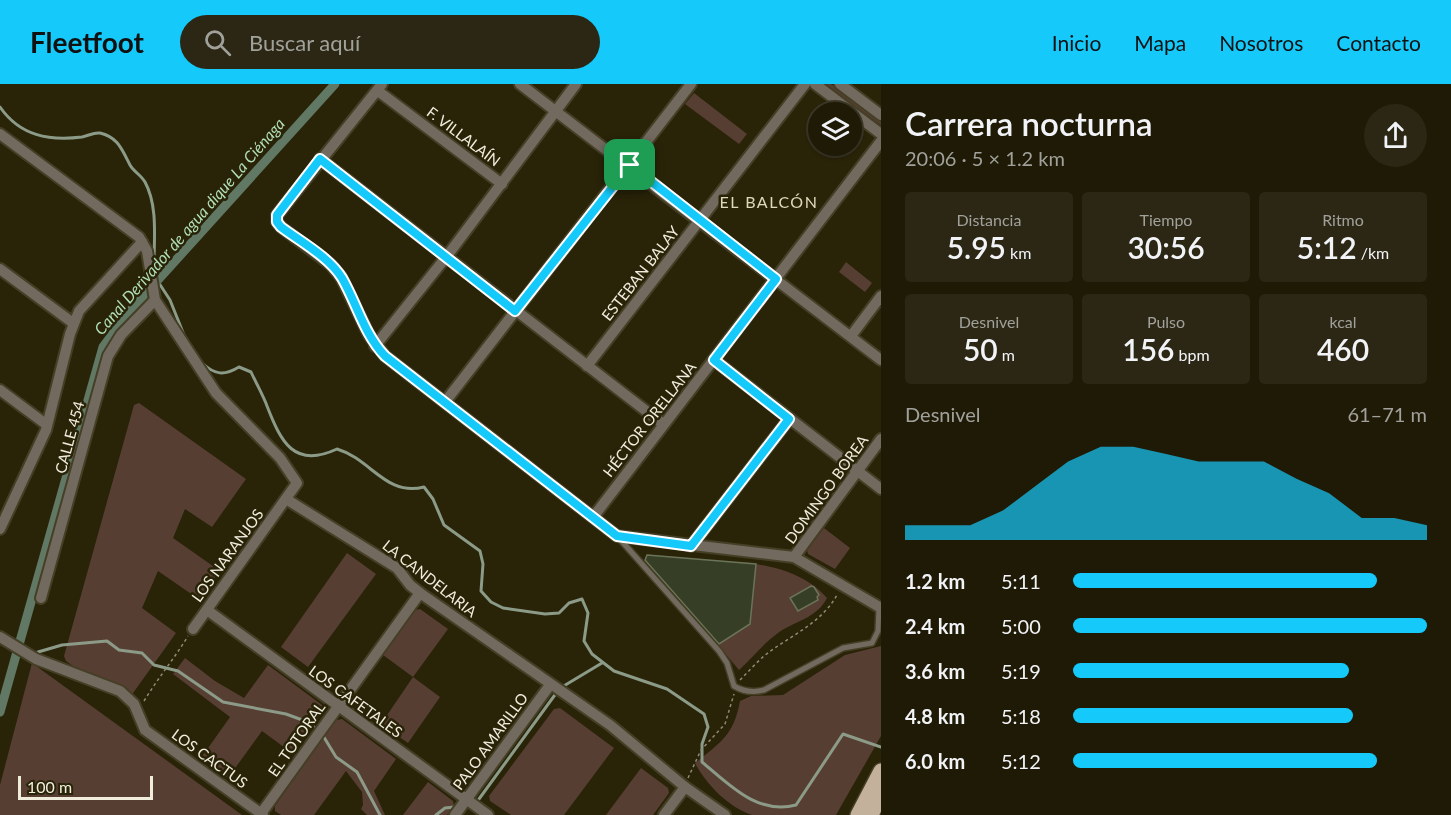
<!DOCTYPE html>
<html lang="es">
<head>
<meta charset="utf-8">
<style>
	:root { --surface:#1f1a06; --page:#2c2714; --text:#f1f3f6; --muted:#a1a19b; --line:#3c3828; --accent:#15cafb }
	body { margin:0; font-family:Lato,sans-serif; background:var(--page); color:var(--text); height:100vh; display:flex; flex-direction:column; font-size:22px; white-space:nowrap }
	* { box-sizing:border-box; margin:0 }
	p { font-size:20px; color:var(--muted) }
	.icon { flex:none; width:33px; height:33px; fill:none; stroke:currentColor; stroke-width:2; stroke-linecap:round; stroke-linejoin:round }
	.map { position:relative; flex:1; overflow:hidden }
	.sheet { display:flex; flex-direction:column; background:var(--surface); width:570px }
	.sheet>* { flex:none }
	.controls { position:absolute; left:808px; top:18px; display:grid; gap:12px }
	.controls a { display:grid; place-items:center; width:54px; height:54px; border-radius:50%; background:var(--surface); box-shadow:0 2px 4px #0004,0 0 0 2px var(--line); font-size:30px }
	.scale { position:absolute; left:18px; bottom:15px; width:135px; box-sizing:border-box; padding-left:6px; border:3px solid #f0eddd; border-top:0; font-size:16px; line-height:21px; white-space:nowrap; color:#f0eddd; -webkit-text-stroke:4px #292308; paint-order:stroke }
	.pin { position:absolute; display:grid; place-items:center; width:51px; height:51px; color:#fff; margin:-26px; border-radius:12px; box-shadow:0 3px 9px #0006 }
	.round { display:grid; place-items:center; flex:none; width:63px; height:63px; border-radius:32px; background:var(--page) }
	.head { display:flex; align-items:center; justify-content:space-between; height:102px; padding:0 24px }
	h1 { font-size:33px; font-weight:600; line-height:45px }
	.figures { display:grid; grid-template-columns:repeat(3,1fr); gap:9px; height:102px; padding:6px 24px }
	.figures div { display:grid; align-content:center; border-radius:6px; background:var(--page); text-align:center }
	.figures b { font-size:30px; font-weight:600 }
	.figures small { font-size:16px; font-weight:400 }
	.figures p { font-size:16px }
	.chart { height:168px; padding:12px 24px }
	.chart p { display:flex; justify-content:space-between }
	.chart svg { width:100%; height:108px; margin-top:6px; fill:var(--accent); opacity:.7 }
	ul { padding:0 24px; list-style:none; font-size:20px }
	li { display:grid; grid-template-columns:96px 72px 1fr; align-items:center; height:45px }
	li i { height:15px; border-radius:8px; background:var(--accent) }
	header { display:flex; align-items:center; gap:36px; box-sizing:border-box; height:84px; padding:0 30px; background:var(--accent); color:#111 }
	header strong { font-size:28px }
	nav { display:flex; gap:33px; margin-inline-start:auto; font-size:21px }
	.search { width:420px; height:54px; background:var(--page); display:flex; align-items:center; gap:15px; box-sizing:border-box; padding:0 21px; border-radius:33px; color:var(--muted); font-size:22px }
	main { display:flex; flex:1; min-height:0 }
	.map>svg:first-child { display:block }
</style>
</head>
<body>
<header>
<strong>Fleetfoot</strong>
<div class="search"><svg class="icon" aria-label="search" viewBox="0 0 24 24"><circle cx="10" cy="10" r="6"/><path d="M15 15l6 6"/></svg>Buscar aquí</div>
<nav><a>Inicio</a><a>Mapa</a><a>Nosotros</a><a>Contacto</a></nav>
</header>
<main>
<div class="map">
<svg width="881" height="731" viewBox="0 0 881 731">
	<rect width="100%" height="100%" fill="#292308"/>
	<g fill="#573e32">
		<polygon points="823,0 831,0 881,38 881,41"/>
		<polygon points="694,9 747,50 739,60 685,20"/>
		<polygon points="846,178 872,199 865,208 839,188"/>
		<polygon points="139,319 246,395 212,443 185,425 173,454 220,487 200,516 158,487 142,524 176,549 128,616 122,617 66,577 64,572 134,321"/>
		<polygon points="824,444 850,464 835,485 808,470 807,466"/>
		<polygon points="347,469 376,490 308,583 281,563"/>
		<path d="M756 480C782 484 809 493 827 514 817 534 795 537 778 549 764 559 752 574 739 586L718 561 750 540Z"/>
		<polygon points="420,525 448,545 413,593 440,613 408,659 381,640 413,593 383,571 415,526"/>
		<path d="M881 562V652L836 731C819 731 766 731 752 731 728 723 706 700 695 679 720 659 734 651 740 617L751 612 783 611 845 571Z"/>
		<polygon points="185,574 215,597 244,614 268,581 322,621 323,626 292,669 262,647 228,694 201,674 230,633 173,590"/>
		<polygon points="32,579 242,731 0,731 0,701"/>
		<polygon points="560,624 614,664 564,731 511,731 490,717 489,712 554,625"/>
		<polygon points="342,635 396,675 374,707 385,731 367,731 361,725 363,721 362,708 346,687 314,731 281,731 275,727 275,722 336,636"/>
		<polygon points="641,684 668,704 669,709 653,731 606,731"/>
		<polygon points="428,698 453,717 454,722 447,731 403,731"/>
	</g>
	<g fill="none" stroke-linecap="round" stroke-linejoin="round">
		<g stroke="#8b9b88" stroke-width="3">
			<path d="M0 23C20 52 49 57 82 53 88 52 94 48 100 49 118 53 122 66 130 81 134 88 141 91 145 98 158 122 154 154 154 180"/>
			<polyline points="157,196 170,216 184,251"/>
			<path d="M202 279C215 291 224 292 239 283L251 288C256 299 263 311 267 322 281 358 294 385 337 365 371 375 386 413 424 403L433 415 444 441 480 467 483 480 481 507 491 518 503 524 545 530 559 529 569 519 582 515 588 529 584 557 592 570 614 587 667 605 704 630 708 643 702 660V678C730 701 757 731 796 721L843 650 881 663"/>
			<polyline points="38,568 62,561 107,557 119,566 142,569 154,581 178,587 223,618 286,630 305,637 317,645"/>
			<polyline points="562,603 602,579"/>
			<polyline points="322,650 336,673 357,688 380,731"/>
			<polyline points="479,715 557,608"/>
			<polyline points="436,731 445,724 455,723"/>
		</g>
		<polyline stroke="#607864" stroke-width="9" points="0,628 103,263 129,228 335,0"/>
	</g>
	<g fill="#363f25" stroke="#6b7458" stroke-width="1.5">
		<polygon points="647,471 756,480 750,540 719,560 645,476"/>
		<polygon points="811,502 814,503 819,511 817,513 818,516 798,527 790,514"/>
	</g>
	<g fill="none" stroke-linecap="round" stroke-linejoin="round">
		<g stroke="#453f26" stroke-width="8">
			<path id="service" d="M618 453 719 567 727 579 734 602C744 608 753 609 764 606L843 564 872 559 878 547 879 523"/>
		</g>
		<g stroke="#453f26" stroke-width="14">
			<g id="minor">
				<polyline points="382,0 277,131 277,138 281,143 331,181 341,193 369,251 385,272 617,452 794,473 881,524"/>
				<polyline points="520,0 881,276"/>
				<polyline points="815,0 881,50"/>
				<polyline points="840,0 881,31"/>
				<polyline points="378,7 502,100"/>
				<polyline points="0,50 139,153 147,167 155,216 216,309 280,374 297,399 193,545"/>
				<polyline points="320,75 663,340"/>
				<polyline points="0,185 73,239"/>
				<polyline points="851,252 881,212"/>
				<polyline points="375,262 447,172 576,0"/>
				<polyline points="714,276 881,405"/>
				<polyline points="587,282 805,0"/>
				<polyline points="0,306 47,341"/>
				<polyline points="445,318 691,0"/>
				<polyline points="286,415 397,484 410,501 420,509 610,641 685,703 725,731"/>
				<polyline points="594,432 881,57"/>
				<polyline points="0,445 46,346 70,250 79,227 142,158"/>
				<polyline points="691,462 789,335"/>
				<polyline points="794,473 881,355"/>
				<polyline points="41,514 108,272 121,251 155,216"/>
				<polyline points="207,526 488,731"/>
				<polyline points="0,553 36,575 120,607 134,620 145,646 263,731"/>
				<polyline points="260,731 420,509"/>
				<polyline points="455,731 550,601"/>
				<polyline points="664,731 685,703"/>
			</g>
		</g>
		<g stroke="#453f26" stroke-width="18">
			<g id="primary">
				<polyline points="858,731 881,687"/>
				<polyline points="871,731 881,710"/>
			</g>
		</g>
		<g stroke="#8f8a75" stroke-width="1.5" stroke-dasharray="3 3" stroke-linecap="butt">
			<path d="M740 596C748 588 756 579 764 572 789 552 821 540 837 511"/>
			<path d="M144 617C158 594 174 575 188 552"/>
			<polyline points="688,694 701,666 725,640 734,610"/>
		</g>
		<use href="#service" stroke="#726a5f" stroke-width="5"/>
		<use href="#minor" stroke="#726a5f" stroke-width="10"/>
		<use href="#primary" stroke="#c3b19b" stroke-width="15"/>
	</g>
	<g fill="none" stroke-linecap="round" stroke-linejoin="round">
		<g stroke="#fff" stroke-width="12">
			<path id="route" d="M320 75 515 227 630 81 776 195 714 276 789 335 691 462 617 452 385 272C364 250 357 220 342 194 329 173 301 158 281 143L277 138V131Z"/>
		</g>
		<use href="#route" stroke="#15cafb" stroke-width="8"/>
	</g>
	<g text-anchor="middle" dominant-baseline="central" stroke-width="5" stroke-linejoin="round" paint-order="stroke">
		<g font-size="15" fill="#f0eddd" stroke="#292308">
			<text transform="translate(464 52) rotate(37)">F. VILLALAÍN</text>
			<text transform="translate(640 189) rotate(-52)">ESTEBAN BALAY</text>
			<text transform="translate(649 335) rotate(-52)">HÉCTOR ORELLANA</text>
			<text transform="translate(69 353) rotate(-75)">CALLE 454</text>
			<text transform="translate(826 405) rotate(-54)">DOMINGO BOREA</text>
			<text transform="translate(227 471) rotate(-54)">LOS NARANJOS</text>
			<text transform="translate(430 494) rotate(38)">LA CANDELARIA</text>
			<text transform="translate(356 617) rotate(36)">LOS CAFETALES</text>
			<text transform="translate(296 655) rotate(-55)">EL TOTORAL</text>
			<text transform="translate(490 657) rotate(-54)">PALO AMARILLO</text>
			<text transform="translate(210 674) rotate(36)">LOS CACTUS</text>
		</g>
		<g font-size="16" letter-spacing="1.5" fill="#dfd9b9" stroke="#292308">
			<text x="769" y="117">EL BALCÓN</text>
		</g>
		<g font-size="16" font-style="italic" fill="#b1dfb7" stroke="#292308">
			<text transform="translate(189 142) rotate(-49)">Canal Derivador de agua dique La Ciénaga</text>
		</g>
	</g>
</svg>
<div class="controls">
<a><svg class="icon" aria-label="layers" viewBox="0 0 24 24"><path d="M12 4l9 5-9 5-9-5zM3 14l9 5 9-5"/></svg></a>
</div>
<div class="scale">100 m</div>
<div class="pin" style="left:630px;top:81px;background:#1e9e55"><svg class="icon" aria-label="arrive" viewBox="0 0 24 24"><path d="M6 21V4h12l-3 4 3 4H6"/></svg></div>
</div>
<section class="sheet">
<div class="head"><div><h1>Carrera nocturna</h1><p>20:06 · 5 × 1.2 km</p></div><a class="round"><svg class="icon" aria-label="share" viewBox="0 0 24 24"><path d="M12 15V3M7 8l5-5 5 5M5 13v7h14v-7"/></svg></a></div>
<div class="figures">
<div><p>Distancia</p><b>5.95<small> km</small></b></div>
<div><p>Tiempo</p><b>30:56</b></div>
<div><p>Ritmo</p><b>5:12<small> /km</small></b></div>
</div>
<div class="figures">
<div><p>Desnivel</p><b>50<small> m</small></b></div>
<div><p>Pulso</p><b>156<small> bpm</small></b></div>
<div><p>kcal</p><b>460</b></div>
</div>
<div class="chart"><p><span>Desnivel</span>61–71 m</p>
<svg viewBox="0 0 160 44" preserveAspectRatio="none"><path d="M0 44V38L10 38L20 38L30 32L40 22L50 12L60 6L70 6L80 9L90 12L100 12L110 12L120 19L130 25L140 35L150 35L160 38V44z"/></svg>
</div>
<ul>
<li><b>1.2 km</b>5:11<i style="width:86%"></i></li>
<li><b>2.4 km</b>5:00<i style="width:100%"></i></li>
<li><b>3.6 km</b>5:19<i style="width:78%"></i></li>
<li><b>4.8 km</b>5:18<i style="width:79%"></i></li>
<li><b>6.0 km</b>5:12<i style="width:86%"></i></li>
</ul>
</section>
</main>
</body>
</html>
